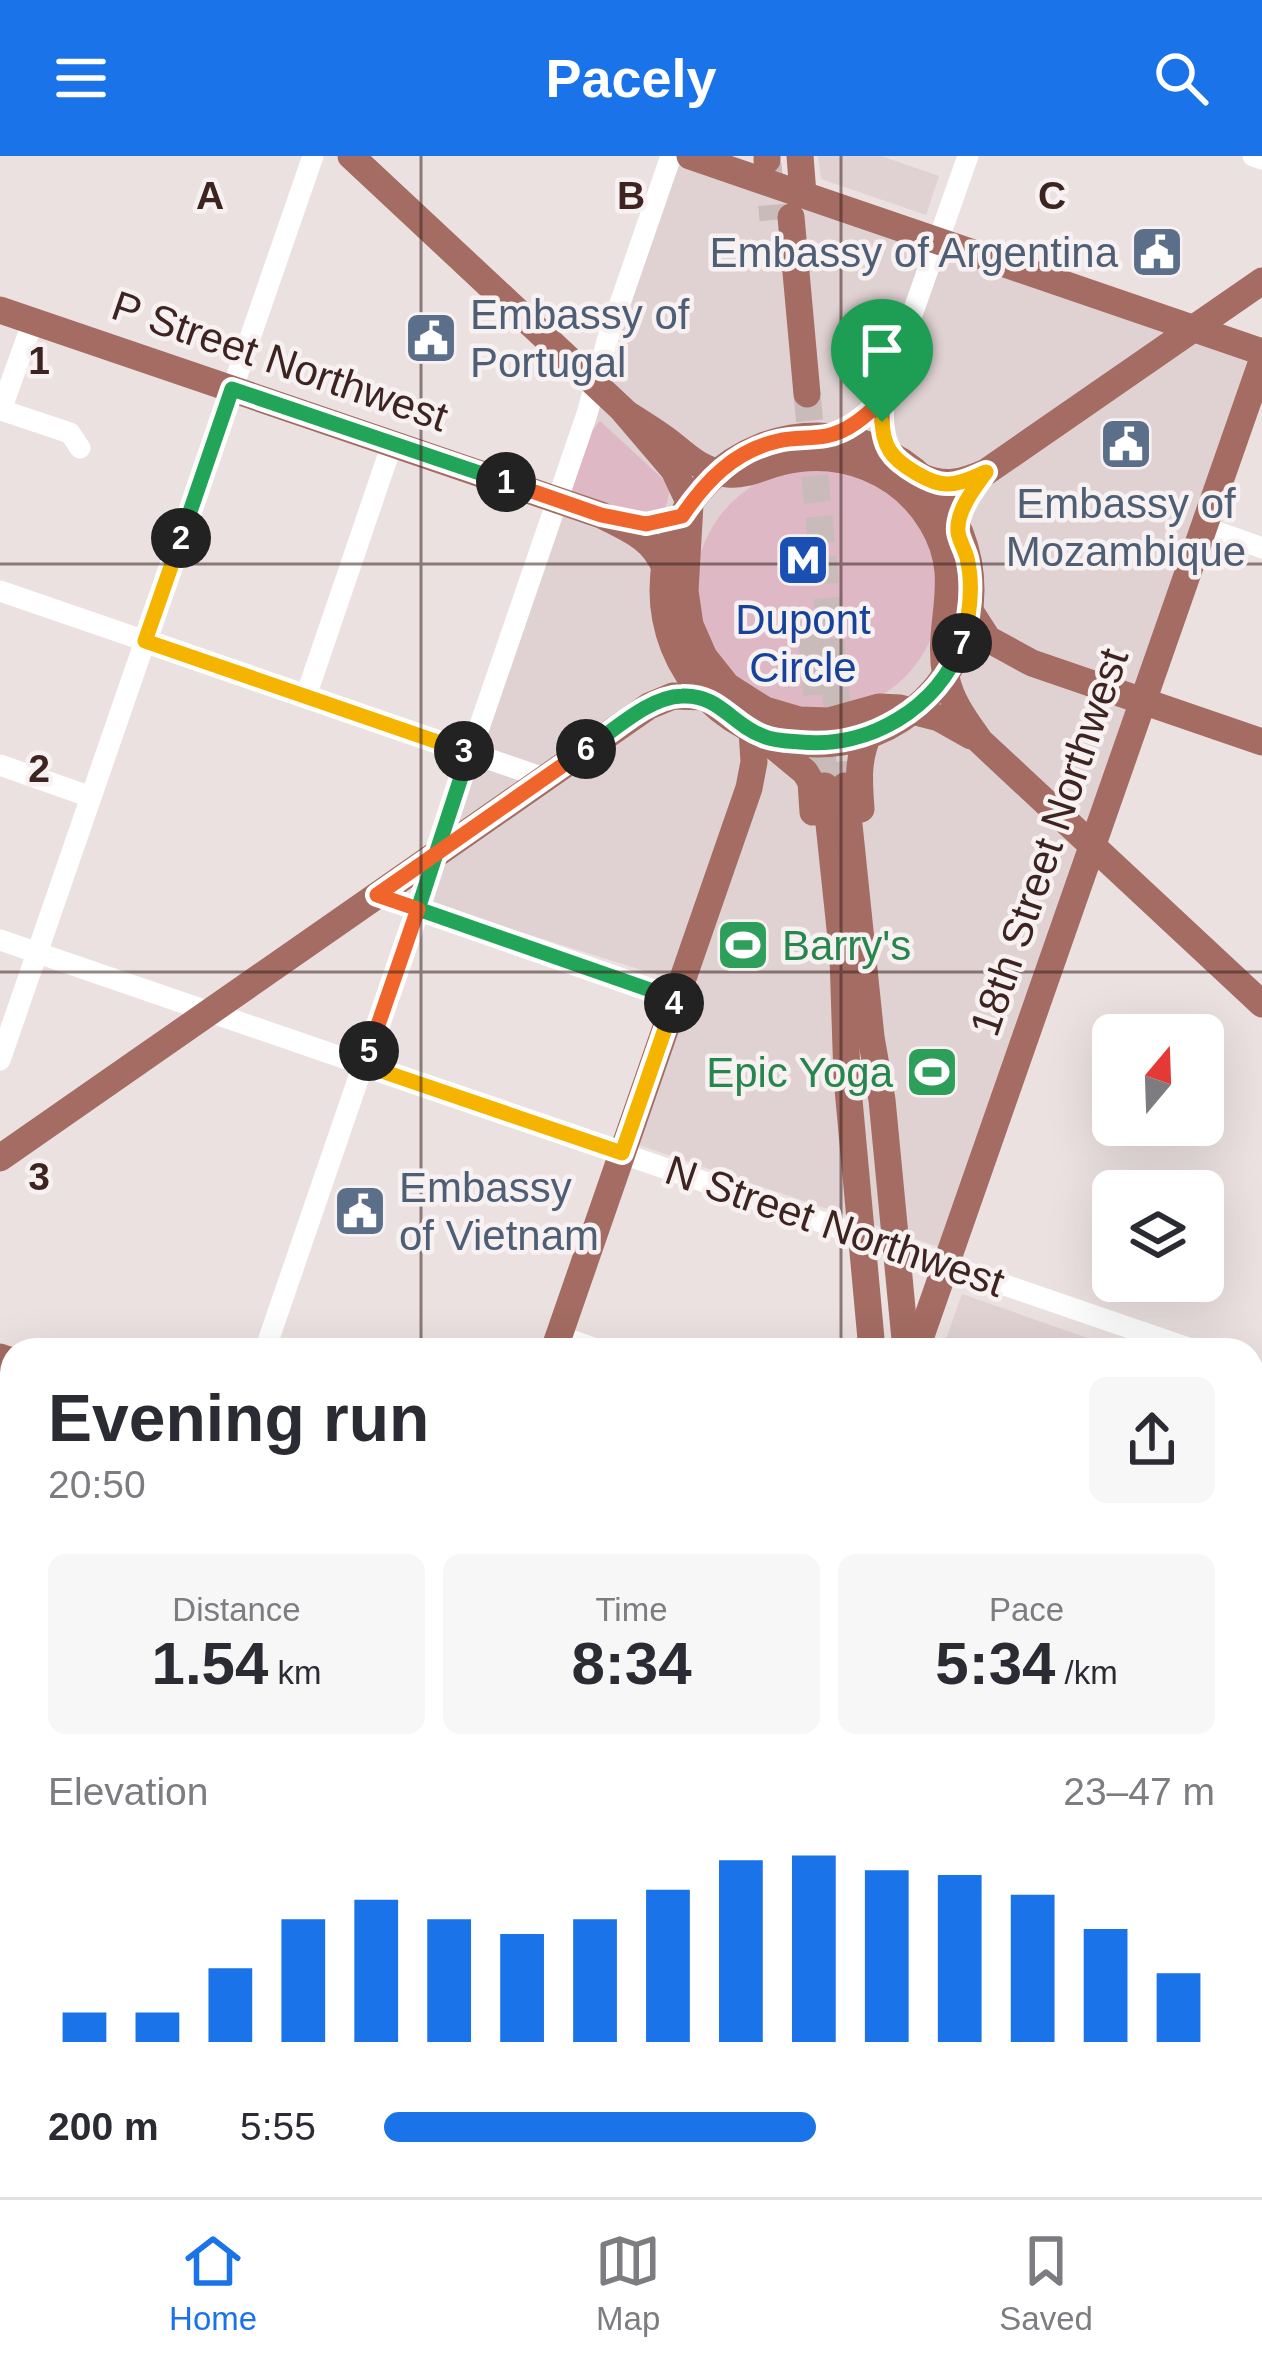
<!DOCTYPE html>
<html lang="en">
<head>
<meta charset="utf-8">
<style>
	:root { --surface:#fff; --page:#f7f7f7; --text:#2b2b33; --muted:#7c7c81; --line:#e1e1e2; --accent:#1a73e8 }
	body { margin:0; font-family:Arial,sans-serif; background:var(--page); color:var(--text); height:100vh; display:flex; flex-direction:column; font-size:45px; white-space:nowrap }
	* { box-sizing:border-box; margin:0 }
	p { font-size:39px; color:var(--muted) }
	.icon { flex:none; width:66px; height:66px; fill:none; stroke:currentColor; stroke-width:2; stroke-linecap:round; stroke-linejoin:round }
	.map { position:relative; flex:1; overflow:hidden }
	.panel { position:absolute; left:0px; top:1182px; width:1263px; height:861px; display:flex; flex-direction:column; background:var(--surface); border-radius:36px 36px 0 0; box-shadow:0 12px 48px #0002 }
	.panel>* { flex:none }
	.needle { width:78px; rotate:19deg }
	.fabs { position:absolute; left:1092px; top:858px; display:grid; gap:24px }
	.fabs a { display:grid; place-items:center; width:132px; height:132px; border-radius:18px; background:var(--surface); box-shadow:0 12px 48px #0002; font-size:60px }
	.pin { position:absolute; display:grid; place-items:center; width:102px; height:102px; color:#fff; margin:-123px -51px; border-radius:50% 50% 50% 0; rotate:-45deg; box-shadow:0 0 12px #0007 }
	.pin .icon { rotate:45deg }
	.km { position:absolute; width:60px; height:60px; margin:-30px; border-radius:50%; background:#222; color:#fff; font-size:33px; line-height:60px; text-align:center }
	.round { display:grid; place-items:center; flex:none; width:126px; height:126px; border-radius:18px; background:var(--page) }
	.summary { display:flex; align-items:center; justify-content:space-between; height:204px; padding:0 48px }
	h1 { font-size:66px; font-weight:600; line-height:90px }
	.stats { display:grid; grid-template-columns:repeat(3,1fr); gap:18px; height:204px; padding:12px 48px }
	.stats div { display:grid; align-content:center; border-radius:18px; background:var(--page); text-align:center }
	.stats b { font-size:60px; font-weight:600 }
	.stats small { font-size:33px; font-weight:400 }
	.stats p { font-size:33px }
	.chart { height:336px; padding:24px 48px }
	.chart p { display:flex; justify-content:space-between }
	.chart svg { width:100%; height:216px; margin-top:12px; stroke:var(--accent); stroke-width:6 }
	ul { padding:0 48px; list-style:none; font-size:39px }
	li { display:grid; grid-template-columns:192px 144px 1fr; align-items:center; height:90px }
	li i { height:30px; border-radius:15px; background:var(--accent) }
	header { display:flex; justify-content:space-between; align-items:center; height:156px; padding:0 48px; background:var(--accent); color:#fff; font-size:54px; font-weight:600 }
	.tab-bar { display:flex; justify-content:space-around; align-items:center; height:168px; border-top:3px solid var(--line); background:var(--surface); font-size:33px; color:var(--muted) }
	.tab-bar a { display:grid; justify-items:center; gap:6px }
	.tab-bar .on { color:var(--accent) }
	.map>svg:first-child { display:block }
</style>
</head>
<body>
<header><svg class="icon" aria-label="menu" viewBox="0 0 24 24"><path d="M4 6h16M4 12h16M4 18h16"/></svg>Pacely<svg class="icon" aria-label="search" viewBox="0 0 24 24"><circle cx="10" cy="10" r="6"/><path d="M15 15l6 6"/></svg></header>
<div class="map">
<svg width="1262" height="2041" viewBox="0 0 1262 2041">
	<rect width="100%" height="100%" fill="#ece1e1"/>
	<g fill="#e0d2d2">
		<polygon points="671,0 1262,196 951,1095 636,988 692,830 429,747 556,379 564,324"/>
		<polygon points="818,0 881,0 939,20 926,59 821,23"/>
		<polygon points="962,1138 1122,1194 942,1194"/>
		<polygon points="0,1388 12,1393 12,1567 0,1563"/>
	</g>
	<g fill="#deb8c5">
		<polygon points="600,265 666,326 670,333 665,355 649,363 576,339 571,333 591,276"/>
		<circle cx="818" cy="434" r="123"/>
	</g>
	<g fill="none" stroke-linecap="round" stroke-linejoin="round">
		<g stroke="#c9bbba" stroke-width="27" stroke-dasharray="27 14" stroke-linecap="butt">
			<polyline points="768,8 773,64"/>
			<polyline points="807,238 845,630"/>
			<polyline points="811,471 825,630"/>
		</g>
		<g stroke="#fff" stroke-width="21">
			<polyline points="1253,0 1262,3"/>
			<polyline points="33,165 1,254 70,277 80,292"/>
			<polyline points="827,280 857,266 882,244"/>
			<polyline points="892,300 882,272 882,244 968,0"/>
			<polyline points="1204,371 1262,392"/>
			<polyline points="0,435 544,622"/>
			<polyline points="306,540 392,288"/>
			<polyline points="0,609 91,641"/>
			<polyline points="377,739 676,843"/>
			<polyline points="0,784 1194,1194"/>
			<polyline points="0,904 313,0"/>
			<polyline points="559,1180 599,1194"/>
			<polyline points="265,1194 587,258 607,185 671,0"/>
			<polyline points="1251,1214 1262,1217"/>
			<polyline points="0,1705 12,1709"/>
			<polyline points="1251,1865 1262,1868"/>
			<polyline points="0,1959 12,1925"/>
			<polyline points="0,1990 12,1994"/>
		</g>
		<g stroke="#a46c63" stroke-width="27">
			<polyline points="351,0 622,253 674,314 690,348 685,435 690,469 704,501 727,530 765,554 799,564 829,565 879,551 900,552 939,562 971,580"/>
			<polyline points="690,0 1262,196"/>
			<polyline points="767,0 767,4"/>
			<polyline points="800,0 803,38"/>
			<polyline points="791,61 807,238"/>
			<path d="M0 154 601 359C629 373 653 382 665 412"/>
			<path d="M626 257C641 267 658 277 672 288 690 303 703 315 728 318 747 320 763 310 781 306 841 291 901 315 932 367 966 424 935 465 946 521 951 546 966 565 980 585L1262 848"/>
			<circle cx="817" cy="434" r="154"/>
			<path d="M920 320C945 331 961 327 986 316L1262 125"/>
			<polyline points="970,455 988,483 1032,507 1262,586"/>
			<polyline points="765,583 805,616 811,626 813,656"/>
			<polyline points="825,630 843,801 847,922 872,1194"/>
			<polyline points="845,630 871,881 882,944 906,1194"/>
			<path d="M861 653C859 625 857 603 869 577"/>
			<polyline points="0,1002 649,550 673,540 707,541"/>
			<polyline points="554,1194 749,632 754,606 752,574"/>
			<polyline points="916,1194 1262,205"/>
			<polyline points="0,1201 12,1205"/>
			<polyline points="1251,1488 1262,1487"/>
			<polyline points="1251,1634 1262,1638"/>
			<polyline points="950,2031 979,2041"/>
			<polyline points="260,2041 263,2031"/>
			<polyline points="622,2041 626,2031"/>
		</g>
		<g stroke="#6b372b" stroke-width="30">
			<polyline points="28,2031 57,2041"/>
			<polyline points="71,2041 128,2034"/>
		</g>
	</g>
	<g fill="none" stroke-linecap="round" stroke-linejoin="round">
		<g stroke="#fff" stroke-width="24">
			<path id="split-1" d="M506 326 601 359 646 368 682 360C706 325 734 295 778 285 794 281 810 283 826 280 848 276 867 259 882 244V266"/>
		</g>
		<g stroke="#fff" stroke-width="24">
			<polyline id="split-2" points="181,382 232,233 506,326"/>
		</g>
		<g stroke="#fff" stroke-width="24">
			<polyline id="split-3" points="181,382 145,485 464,595"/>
		</g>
		<g stroke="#fff" stroke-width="24">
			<polyline id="split-4" points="464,595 469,597 418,753 676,843 674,847"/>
		</g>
		<g stroke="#fff" stroke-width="24">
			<polyline id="split-5" points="369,895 364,909 622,997 674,847"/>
		</g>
		<g stroke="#fff" stroke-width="24">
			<polyline id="split-6" points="369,895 418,753 377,739 586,593"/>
		</g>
		<g stroke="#fff" stroke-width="24">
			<path id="split-7" d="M586 593C614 575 648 541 682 540 719 538 732 569 763 580 774 585 788 585 800 586 869 593 938 552 962 487"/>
		</g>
		<g stroke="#fff" stroke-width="24">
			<path id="split-8" d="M882 266C883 276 884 286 890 295 898 308 931 329 948 328 962 328 974 321 986 316 975 331 956 355 958 376 959 384 965 394 967 402 974 431 970 459 962 487"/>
		</g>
		<use href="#split-1" stroke="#f0652b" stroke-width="15"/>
		<use href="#split-2" stroke="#22a559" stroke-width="15"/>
		<use href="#split-3" stroke="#f5b400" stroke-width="15"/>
		<use href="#split-4" stroke="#22a559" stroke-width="15"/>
		<use href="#split-5" stroke="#f5b400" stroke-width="15"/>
		<use href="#split-6" stroke="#f0652b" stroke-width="15"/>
		<use href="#split-7" stroke="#22a559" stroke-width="15"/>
		<use href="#split-8" stroke="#f5b400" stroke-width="15"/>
	</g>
	<path fill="none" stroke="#3d2420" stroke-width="3" stroke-opacity="0.55" d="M421 0V1194M841 0V1194M0 408H1262M0 816H1262M0 1225H12M1251 1225H1262M0 1633H12M1251 1633H1262M421 2031V2041M841 2031V2041"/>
	<defs>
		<g id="civic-square" transform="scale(2.7)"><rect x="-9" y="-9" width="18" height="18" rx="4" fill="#5c6f8a" stroke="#f8f1f2"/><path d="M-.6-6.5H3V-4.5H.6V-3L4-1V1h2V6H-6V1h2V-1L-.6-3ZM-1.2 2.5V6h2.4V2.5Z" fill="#fff"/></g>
		<g id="metro-square" transform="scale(2.7)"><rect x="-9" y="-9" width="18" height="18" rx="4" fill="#1a4fb4" stroke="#f8f1f2"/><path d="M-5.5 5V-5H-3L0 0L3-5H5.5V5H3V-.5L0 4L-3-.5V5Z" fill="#fff"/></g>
		<g id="stadium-square" transform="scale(2.7)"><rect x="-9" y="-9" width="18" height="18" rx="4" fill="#2e9e5b" stroke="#f8f1f2"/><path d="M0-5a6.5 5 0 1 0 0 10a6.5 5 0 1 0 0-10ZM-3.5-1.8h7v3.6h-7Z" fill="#fff"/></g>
	</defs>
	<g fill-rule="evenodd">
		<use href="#civic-square" x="1157" y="96"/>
		<use href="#civic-square" x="431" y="182"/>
		<use href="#civic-square" x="1126" y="288"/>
		<use href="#metro-square" x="803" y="404"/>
		<use href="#stadium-square" x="743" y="789"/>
		<use href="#stadium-square" x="932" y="916"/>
		<use href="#civic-square" x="360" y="1055"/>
	</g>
	<g text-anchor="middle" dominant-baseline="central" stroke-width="9" stroke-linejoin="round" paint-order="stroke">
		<g font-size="42" fill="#4e5e75" stroke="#f8f1f2" text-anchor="start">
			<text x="1118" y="96" text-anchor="end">Embassy of Argentina</text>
			<text x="470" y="158">Embassy of<tspan x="470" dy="48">Portugal</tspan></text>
			<text x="1126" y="347" text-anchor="middle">Embassy of<tspan x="1126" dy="48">Mozambique</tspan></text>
			<text x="399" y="1031">Embassy<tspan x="399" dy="48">of Vietnam</tspan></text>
		</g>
		<g font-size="42" fill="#3d2420" stroke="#f8f1f2">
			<text transform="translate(280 205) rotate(19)">P Street Northwest</text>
			<text transform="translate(1049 686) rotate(-71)">18th Street Northwest</text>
			<text transform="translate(835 1070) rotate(19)">N Street Northwest</text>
		</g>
		<g font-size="42" fill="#164399" stroke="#f8f1f2">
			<text x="803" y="463">Dupont<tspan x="803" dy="48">Circle</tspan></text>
		</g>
		<g font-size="42" fill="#27864d" stroke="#f8f1f2" text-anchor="start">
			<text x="782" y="789">Barry's</text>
			<text x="893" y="916" text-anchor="end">Epic Yoga</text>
		</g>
	</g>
	<g font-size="39" text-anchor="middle" font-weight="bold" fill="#3d2420" stroke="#f8f1f2" stroke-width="9" stroke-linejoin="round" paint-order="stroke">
		<text x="210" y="53">A</text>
		<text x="631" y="53">B</text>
		<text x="1052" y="53">C</text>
		<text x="39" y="218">1</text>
		<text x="39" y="626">2</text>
		<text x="39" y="1034">3</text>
	</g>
</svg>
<div class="fabs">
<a><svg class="needle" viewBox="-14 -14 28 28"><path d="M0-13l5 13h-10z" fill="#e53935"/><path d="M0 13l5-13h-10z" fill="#7c7c81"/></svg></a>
<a><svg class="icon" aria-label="layers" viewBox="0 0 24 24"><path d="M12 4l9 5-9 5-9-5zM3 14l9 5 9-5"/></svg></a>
</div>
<div class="pin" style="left:882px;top:266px;background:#1e9e55"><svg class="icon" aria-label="arrive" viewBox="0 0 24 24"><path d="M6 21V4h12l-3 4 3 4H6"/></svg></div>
<b class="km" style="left:506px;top:326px">1</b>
<b class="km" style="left:181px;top:382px">2</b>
<b class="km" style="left:464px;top:595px">3</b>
<b class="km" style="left:674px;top:847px">4</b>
<b class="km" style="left:369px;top:895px">5</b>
<b class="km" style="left:586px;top:593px">6</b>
<b class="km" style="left:962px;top:487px">7</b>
<section class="panel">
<div class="summary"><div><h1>Evening run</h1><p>20:50</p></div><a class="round"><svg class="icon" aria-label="share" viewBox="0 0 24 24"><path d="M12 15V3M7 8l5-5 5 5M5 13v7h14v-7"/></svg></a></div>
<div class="stats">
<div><p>Distance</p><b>1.54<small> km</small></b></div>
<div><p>Time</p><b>8:34</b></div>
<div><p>Pace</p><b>5:34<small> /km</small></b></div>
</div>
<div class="chart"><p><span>Elevation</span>23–47 m</p>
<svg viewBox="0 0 160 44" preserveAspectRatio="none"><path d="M5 44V38M15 44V38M25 44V29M35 44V19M45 44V15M55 44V19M65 44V22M75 44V19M85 44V13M95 44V7M105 44V6M115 44V9M125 44V10M135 44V14M145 44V21M155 44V30"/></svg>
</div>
<ul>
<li><b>200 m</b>5:55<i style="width:52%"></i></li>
</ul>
</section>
</div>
<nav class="tab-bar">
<a class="on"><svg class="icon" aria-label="home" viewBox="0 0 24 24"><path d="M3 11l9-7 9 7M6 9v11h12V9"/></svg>Home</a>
<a><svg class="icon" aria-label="map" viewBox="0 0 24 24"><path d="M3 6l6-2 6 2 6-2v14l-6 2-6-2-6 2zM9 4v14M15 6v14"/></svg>Map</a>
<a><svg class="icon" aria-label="saved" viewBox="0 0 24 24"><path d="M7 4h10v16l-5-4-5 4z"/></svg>Saved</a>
</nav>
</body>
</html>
